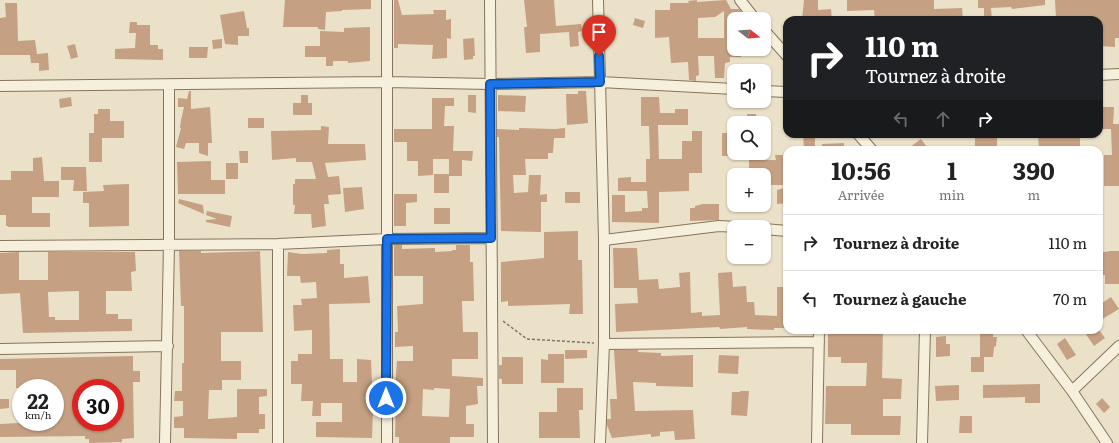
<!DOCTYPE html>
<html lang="fr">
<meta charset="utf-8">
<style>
body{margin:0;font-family:Literata,serif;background:#f6f6f6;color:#222;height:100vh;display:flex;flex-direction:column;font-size:15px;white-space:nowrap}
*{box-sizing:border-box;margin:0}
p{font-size:13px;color:#767676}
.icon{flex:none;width:22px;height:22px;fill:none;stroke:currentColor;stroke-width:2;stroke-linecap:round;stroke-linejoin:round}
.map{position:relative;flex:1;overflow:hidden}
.panel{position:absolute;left:783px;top:146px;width:320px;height:188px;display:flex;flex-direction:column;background:#fff;border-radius:12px;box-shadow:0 1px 3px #0004}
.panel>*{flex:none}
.hud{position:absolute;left:783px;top:16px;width:320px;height:122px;border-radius:12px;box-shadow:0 1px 3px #0004;background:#202124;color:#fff;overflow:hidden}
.needle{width:26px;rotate:107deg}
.controls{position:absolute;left:727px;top:12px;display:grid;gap:8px}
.controls a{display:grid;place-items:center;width:44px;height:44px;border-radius:8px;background:#fff;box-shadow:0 1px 3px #0004;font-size:20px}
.speed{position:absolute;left:12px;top:379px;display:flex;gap:8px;font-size:20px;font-weight:700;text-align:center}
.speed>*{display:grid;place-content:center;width:52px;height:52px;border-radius:50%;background:#fff;box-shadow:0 1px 3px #0004;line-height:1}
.speed small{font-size:10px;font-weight:400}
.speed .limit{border:6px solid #d22;background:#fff;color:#111}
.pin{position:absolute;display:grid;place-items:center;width:34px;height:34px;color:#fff;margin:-41px -17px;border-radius:50% 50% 50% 0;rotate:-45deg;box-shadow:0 0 4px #0007}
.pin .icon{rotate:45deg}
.me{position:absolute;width:44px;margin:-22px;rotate:0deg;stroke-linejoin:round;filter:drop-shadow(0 0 3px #0008)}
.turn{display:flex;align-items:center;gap:14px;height:84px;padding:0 16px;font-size:18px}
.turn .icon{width:52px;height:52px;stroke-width:2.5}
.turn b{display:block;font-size:28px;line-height:34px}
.lanes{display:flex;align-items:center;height:38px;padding:0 16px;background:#0003;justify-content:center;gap:20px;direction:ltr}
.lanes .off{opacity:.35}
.eta{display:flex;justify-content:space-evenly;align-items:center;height:68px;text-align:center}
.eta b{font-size:24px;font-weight:700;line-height:28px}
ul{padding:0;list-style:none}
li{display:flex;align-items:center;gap:12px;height:56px;padding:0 16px;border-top:1px solid #e0e0e0}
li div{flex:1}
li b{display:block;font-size:15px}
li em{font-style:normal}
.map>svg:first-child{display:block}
.building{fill:#c5a082;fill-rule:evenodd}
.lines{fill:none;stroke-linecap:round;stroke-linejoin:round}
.minor-casing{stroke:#85745f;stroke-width:12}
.path{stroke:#85745f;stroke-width:1.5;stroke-dasharray:3 2;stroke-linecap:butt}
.minor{stroke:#f6efdb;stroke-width:10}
.route-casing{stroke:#114b97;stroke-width:10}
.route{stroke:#1a73e8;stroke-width:7}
</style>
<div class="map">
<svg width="1119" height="443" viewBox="0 0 1119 443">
<rect width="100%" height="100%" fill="#ebe1c9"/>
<path class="building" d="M285 0H371V9L342 10V11L326 12 325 30 318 29V27H283Z
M394 0H398L402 15 434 14 433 10H446V20L451 19V39L447 38V58L432 59 433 45 398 44V48H394Z
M524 0H554L556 26 581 24 582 31 578 32 579 46 570 47 569 32 540 34V52L526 53 524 27H527Z
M697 0V2L726 0 731 9H739L741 11V17L734 18V49H741V57H730V62L725 63 724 78H715L714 56H698L699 75 696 76V81L689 80 688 62 671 63 669 37 655 38V10H670V3H689L688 1ZM724 11V38H698V18L715 17Z
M804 0H818V10L831 9 832 20H802Z
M847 0H934V9L962 8 963 20H875L874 10 847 11Z
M978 0H1045V5L1012 9 1011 7 991 8 992 20H984V8H978Z
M1055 0H1119V38H1115V47L1099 46V20H1056Z
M5 3H17L18 41 35 40 37 54 48 53 49 70 39 71V63H31L30 55H0V18L6 17Z
M244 11 247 28H249V36H238V45L225 44 220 15Z
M635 18 645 21 643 28 633 25Z
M130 22H137V25H150V45H158V49H163V60L115 59V49L135 48 136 33H129Z
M370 27V61L348 63V61H333V66H326V57H305V46H320V31L344 32V28Z
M474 38 475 56H473V59L464 60 463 39Z
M222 39V48L213 49 212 40Z
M75 44 78 57 71 59 67 46Z
M189 47H208L207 58H189Z
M189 91H191V109L210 107 212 143H208V156L199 153V143H186L184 149 176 147 181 128H180L181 120 184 107H178V98L187 99Z
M578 91H586L588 123 567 125 566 94H578Z
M301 95H308V103H312V115H293V103H301Z
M468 95H476V113L468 112Z
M498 95 526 96 525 112 498 111Z
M71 97 72 106 60 108 59 99Z
M641 97H659L660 113H675V109H688V125H658L659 159H682V141H692V131H702V173H689V191L659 192V223L612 222V195H625V212L642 211V208H648L647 191H618V178L631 177V182H646V159H650L649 126H641Z
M432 98H454V106H445L444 126H454L453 151H473L472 161 462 160V176H449V159H433V175L418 176V161H407V142H394V129H432Z
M1099 107H1114L1113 124H1119V186H1104V155H1112L1111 129H1099Z
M98 109H110V121H124V138H102V162H89V133H94V114H98Z
M747 114H756V123H747Z
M248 118H264V128H248Z
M321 126 329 127 328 144H365L366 160 325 163 328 177 339 176 341 194 328 195 329 204H324L326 226 312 228 311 214H294L295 205H293V184H295V179H316L312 162H296V158L272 160 271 131 321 130Z
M519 128 555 129 565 128V138H554L553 153H548V159H525L526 175H513L514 193 528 192 529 175H541L540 195 547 194V202H541V232L501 231 499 137H497V129L519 130Z
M722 133H734V156H722Z
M803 134H815V150H804Z
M1038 134H1080V150H1039Z
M997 136V150H975V137Z
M921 139 929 150H906Z
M844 143V150H822V144Z
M239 151H248V163H240Z
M775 155H787V185H764V175H749V160H776Z
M42 157 44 181H59V197H32V213H50V227H8V226H6V215H0V180H11V171H33V158Z
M211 161V180H225V194H178L177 162Z
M226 163H238V179H226Z
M61 167H86L87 191H73L74 180H61Z
M434 174H449V193H434Z
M129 184V226L89 227V203H83V192L104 191 103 185Z
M362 187 364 209 345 212 343 188Z
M787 187V203L777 204V190Z
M565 192H580V203H565Z
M394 194H417V202L406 203V226H394Z
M179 199 203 205 204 214 178 203Z
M703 204H719V220L690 221V208H695V206Z
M434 208H450V224H434Z
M207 211 232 216 230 227 206 222V220L217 219 206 215Z
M578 231V260H582L583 314H569L570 304 508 306V301L501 302V262L544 258V232Z
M394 245H402V249L435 248V252L452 251V250H456V245H470V262H473L474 301H462L463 332H478V359H452V376L483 378V386H477L478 404 466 406V424H474V437H450V443H399V437H395L396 401H394V389H395L397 361H413V346L395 347V332H398L397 306 423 304V276H394ZM434 388 450 389 449 417 422 416 423 389 434 390Z
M613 248H637L639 280 658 279 659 289 680 287 679 273 690 272 691 313 702 312V316L720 315 718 273 732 272 733 287 746 286 747 302H754L755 315 777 316V287H786L787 328H774V330L747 329V327L720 329 719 327 616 332 615 304 638 303 637 288H614Z
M340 249V264H344V278L368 276 370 303 329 304 330 359H343V382H357V359L371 360 373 409 372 438 316 437V422H342V403H321V416H312L313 401H301L302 384H291V361H298V354H312V330L294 331 293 305H302L301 299 317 298 316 282 301 283 300 276H287L288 252 302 254 327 253V250Z
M179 251H201V253L260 251 263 332H221V361H241V380H222V390H209L208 419 237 417V389H267V396L259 397V414H265V429H259V433H237V439L184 438V428H174V417L183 416V401H174L175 391H182V363H184V306H181Z
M1110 251H1119V284H1105V275H1100V270H1099V253Z
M19 252V280H48V252H135L136 271 131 272 132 291H106V314H118V319H132V331L23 333 20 293 0 294V253ZM79 291V320H55V317H49L48 292Z
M1111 297 1119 309 1099 321V305Z
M828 330H883L882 378 902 379 901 399H883V416H901L900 435H851V424H825L826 386H866L867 363H841V357H828Z
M1083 330H1099L1105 338 1094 346Z
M980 332H993V337H997L996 346 994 347 993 357H984V372H971V357H982H980Z
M946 336V344H950V356L936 357V337Z
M1065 338 1076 355 1067 360 1057 344Z
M565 350H587V358L565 359Z
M614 350H638V352L661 353V356L693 355V387L656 386V383L633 382 635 411 693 410 695 439 675 440 674 431 660 432V436L651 437V434L612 438 607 425V419H611L610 399H617Z
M548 354H564V383H541V359L548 360Z
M719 355 739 356 738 374 718 373Z
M133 356V371H140V382H133L134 438 122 439V442L89 443V439H85V436L0 437V424L37 422V426H55V388H16V370H0V359ZM81 388H115V422L86 424V422H81Z
M502 357H523V384H502V379H499V365H502Z
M1040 384V403H1025V397L983 398V385Z
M959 385V400L936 401 935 386Z
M557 388H583V410H579L580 438H539V412H557Z
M740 391H749L747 416 731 415 732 392H740Z
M1102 398 1110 407 1104 413 1096 404Z
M0 399H9V408L0 409Z
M960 416H972V433H959Z"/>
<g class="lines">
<g class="minor-casing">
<path id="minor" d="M490 0 493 443
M598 0 604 240V344L600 443
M740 0 755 19
M764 30 787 56
M1099 75 1119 74
M0 86 386 82 490 84 600 82 734 89
M764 91 787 92
M858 134 872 150
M764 229 787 231
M604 240 719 226 738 227
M0 246 278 244 387 239 491 238
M1026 330 1072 391 1107 443
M604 344 819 342
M0 349 168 346
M1072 391 1119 346
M165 443 169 245V85
M278 443V244
M387 443V0
M817 443 819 330
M922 443 925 330"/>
</g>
<path class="path" d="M503 321 527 339 594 343"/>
<use href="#minor" class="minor"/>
</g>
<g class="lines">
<g class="route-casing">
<path id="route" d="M386 398 387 239 491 238 490 84 600 82 599 56"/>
</g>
<use href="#route" class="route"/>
</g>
</svg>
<div class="controls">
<a><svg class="needle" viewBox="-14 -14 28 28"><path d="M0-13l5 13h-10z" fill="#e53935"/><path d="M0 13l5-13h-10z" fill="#767676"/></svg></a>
<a><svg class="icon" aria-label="sound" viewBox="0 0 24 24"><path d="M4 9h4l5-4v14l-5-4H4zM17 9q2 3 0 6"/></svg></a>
<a><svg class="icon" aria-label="search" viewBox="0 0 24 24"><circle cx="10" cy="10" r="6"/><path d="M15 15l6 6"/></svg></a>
<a>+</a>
<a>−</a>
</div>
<div class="speed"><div>22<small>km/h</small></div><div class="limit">30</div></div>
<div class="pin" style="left:599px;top:56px;background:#d93025"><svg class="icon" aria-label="arrive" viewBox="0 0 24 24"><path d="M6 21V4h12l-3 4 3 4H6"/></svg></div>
<svg class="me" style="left:386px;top:398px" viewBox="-20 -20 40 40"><circle r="17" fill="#1a73e8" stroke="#fff" stroke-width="3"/><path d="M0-11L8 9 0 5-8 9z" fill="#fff"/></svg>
<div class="hud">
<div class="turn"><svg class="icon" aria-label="right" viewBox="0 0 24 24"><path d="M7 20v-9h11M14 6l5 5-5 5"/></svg><div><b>110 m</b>Tournez à droite</div></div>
<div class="lanes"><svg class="icon off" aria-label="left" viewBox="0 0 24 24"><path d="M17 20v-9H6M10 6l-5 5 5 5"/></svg><svg class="icon off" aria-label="ahead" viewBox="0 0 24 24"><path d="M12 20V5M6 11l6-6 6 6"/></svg><svg class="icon" aria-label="right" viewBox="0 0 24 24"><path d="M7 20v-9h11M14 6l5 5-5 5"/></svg></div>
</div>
<section class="panel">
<div class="eta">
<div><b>10:56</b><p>Arrivée</p></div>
<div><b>1</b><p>min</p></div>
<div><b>390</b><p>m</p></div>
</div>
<ul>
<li><svg class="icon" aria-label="right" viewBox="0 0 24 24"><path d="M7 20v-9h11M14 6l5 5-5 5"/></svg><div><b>Tournez à droite</b></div><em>110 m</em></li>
<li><svg class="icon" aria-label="left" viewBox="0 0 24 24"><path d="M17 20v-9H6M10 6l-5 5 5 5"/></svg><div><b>Tournez à gauche</b></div><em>70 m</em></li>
</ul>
</section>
</div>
